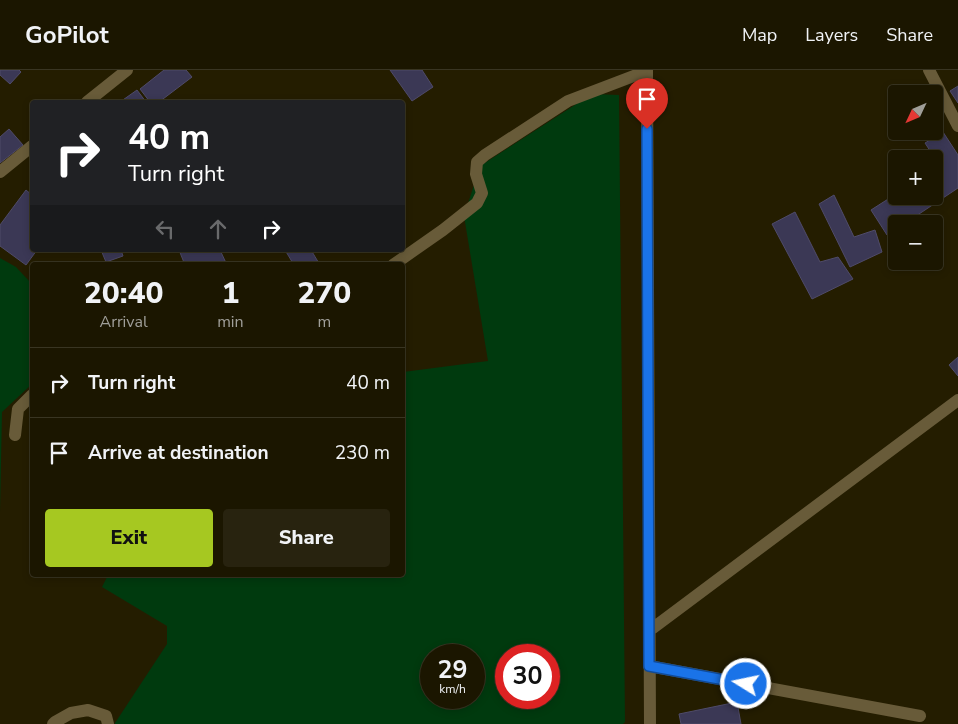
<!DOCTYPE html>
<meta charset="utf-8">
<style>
body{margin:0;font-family:"Nunito Sans",sans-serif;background:#28230f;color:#f1f3f6;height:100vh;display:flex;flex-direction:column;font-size:19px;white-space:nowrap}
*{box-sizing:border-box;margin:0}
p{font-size:16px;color:#a09f99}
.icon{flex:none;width:28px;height:28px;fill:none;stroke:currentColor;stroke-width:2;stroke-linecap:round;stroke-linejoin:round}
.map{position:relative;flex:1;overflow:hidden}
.sheet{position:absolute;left:30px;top:192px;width:375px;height:315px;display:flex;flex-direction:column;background:#1b1600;border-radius:5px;box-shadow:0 2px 8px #0003,0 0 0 1px #393522}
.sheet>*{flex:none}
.hud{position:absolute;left:30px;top:30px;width:375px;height:152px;border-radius:5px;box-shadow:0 2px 8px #0003,0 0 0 1px #393522;background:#202124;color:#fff;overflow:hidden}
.needle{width:32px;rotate:226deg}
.controls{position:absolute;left:888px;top:15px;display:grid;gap:10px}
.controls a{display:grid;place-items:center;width:55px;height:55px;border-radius:5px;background:#1b1600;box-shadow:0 2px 8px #0003,0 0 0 1px #393522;font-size:25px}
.speed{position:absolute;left:420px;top:574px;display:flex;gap:10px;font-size:25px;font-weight:700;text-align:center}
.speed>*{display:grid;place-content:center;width:65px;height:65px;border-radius:50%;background:#1b1600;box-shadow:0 2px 8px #0003,0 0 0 1px #393522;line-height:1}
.speed small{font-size:12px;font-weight:400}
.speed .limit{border:8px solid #d22;background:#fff;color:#111}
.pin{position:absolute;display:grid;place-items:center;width:42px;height:42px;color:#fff;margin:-51px -21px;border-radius:50% 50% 50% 0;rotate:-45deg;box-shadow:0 0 5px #0007}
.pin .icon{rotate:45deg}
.me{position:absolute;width:55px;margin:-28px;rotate:280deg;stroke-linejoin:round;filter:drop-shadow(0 0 4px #0008)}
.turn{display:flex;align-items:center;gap:18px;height:105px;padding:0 15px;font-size:22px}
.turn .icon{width:65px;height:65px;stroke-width:2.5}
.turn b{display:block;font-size:35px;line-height:42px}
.lanes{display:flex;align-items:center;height:48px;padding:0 15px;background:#0003;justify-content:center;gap:25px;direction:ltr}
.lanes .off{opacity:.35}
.eta{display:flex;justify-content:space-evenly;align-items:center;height:85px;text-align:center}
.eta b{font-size:30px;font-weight:800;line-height:35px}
.button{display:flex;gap:10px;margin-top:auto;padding:10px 15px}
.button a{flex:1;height:58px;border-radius:5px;background:#a6c821;color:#111;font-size:20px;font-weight:800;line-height:58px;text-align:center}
.button a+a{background:#28230f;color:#f1f3f6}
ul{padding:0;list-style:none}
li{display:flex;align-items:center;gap:15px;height:70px;padding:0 15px;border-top:1px solid #393522}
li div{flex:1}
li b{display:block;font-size:19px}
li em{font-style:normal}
header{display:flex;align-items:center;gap:30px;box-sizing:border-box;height:70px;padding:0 25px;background:#1b1600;border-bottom:1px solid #393522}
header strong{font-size:24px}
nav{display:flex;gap:28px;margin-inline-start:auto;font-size:18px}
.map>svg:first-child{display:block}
.green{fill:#003a0e;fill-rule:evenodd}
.building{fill:#3b3855;stroke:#4f4b69}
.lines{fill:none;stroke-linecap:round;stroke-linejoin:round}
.minor{stroke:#685b39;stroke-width:12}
.route-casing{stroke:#114b97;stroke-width:12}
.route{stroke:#1a73e8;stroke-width:9}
</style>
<header>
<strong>GoPilot</strong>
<nav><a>Map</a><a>Layers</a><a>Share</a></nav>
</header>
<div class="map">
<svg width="958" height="654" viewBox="0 0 958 654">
<rect width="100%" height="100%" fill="#241d00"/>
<path class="green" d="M592 24 619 25 625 652 623 654H115V653L167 574V556L102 517 108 505H402L403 302 488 291 464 146 480 96ZM431 585H474V628H431ZM506 585H549V628H506Z
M0 188 16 197 32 214V314L2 342 0 443Z"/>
<path class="building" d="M0 0H19L21 2 10 14 0 5Z
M164 0H186L192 7 159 32H150L140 19Z
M390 0H422L433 17 412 31Z
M958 16V33L950 21Z
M137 20 146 32H120Z
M9 59 23 75 0 93V67Z
M943 62 958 85V118L904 154H896V159L887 165 871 140 896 124V126H934V100L940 96 925 73Z
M26 120 32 125V180H37L26 195 0 176V155Z
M834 125 854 167 875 160 882 182 850 197 819 134Z
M795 142 820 192 838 187 853 209 812 229 772 154Z
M101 180H121L123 186 106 192Z
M179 180H220L227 195H185Z
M285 180H311L320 195H294Z
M958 287V306L949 295Z
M737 632 741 654H681L679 644Z"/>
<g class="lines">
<path class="minor" d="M647 0 650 654
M929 0 958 56
M87 32 127 0
M0 102 32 76
M393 195 443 160 477 133 482 123 476 104 477 92 485 85 568 31 647 1
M15 365 18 339 32 325
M649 561 958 330
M649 596 920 646
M53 654 55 652 71 643 88 640 106 646 108 654"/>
</g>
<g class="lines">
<g class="route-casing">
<path id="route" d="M647 59 649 596 746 614"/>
</g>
<use href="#route" class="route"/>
</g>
</svg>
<div class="controls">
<a><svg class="needle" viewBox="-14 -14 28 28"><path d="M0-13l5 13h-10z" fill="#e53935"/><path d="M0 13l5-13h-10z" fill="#a09f99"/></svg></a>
<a>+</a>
<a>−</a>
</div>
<div class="speed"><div>29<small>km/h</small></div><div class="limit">30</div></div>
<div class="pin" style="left:647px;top:59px;background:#d93025"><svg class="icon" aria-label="arrive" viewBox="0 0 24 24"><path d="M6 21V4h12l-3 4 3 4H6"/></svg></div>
<svg class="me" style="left:746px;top:614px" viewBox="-20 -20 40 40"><circle r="17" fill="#1a73e8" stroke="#fff" stroke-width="3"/><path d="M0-11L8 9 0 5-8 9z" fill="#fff"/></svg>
<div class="hud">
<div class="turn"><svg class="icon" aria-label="right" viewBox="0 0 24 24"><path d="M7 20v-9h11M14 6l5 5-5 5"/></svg><div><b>40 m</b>Turn right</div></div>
<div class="lanes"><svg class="icon off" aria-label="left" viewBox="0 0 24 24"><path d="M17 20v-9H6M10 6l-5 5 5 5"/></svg><svg class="icon off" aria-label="ahead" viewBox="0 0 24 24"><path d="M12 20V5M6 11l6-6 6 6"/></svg><svg class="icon" aria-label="right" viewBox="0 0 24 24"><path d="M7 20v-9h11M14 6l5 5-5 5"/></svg></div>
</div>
<section class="sheet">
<div class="eta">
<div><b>20:40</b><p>Arrival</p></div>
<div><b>1</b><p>min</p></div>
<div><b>270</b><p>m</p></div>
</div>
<ul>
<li><svg class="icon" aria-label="right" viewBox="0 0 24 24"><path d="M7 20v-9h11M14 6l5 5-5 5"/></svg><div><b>Turn right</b></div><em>40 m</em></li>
<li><svg class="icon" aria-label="arrive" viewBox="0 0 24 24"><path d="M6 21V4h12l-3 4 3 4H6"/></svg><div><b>Arrive at destination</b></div><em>230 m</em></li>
</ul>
<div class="button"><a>Exit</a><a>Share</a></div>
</section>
</div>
